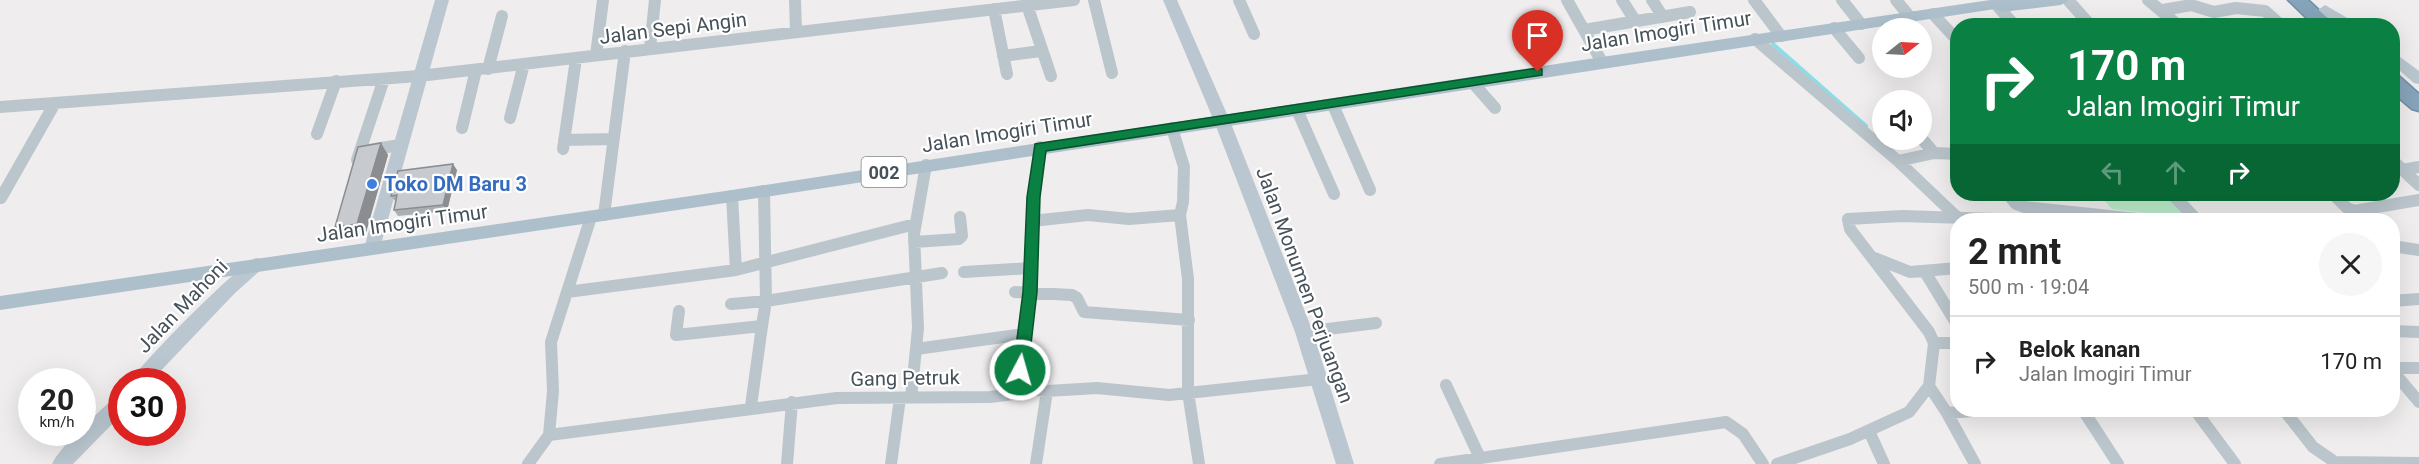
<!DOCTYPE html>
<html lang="id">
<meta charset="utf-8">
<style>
body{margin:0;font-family:Roboto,sans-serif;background:#f6f6f6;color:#222;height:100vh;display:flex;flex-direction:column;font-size:22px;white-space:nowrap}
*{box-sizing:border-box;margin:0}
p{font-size:20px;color:#767676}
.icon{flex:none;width:33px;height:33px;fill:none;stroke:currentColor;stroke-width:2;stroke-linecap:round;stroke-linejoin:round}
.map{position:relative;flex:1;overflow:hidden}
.drawer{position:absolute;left:1950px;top:213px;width:450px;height:204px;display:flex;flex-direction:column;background:#fff;border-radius:24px;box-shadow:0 6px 24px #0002}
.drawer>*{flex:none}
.hud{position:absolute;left:1950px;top:18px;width:450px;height:183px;border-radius:24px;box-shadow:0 6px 24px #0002;background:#0b8043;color:#fff;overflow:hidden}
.needle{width:39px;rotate:72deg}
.controls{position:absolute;left:1872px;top:18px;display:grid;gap:12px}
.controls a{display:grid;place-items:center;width:60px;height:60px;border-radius:50%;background:#fff;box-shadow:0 6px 24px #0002;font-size:30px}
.speed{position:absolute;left:18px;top:368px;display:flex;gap:12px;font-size:30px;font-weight:700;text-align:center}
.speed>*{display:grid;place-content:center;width:78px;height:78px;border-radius:50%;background:#fff;box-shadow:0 6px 24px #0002;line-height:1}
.speed small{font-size:15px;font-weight:400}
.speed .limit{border:9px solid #d22;background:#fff;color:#111}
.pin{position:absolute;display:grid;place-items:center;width:51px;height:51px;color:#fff;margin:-62px -26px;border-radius:50% 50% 50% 0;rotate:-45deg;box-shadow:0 0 6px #0007}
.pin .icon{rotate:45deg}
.me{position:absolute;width:66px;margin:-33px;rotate:6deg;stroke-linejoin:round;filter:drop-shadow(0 0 4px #0008)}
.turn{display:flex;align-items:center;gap:21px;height:126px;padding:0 18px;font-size:27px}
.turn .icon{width:78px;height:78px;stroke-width:2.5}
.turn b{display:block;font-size:42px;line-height:51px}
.lanes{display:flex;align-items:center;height:57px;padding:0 18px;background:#0003;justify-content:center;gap:30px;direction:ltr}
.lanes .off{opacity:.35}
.round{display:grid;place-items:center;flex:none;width:63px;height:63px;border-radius:32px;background:#f6f6f6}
.headline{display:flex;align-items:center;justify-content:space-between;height:102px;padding:0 18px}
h1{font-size:36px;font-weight:700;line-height:45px}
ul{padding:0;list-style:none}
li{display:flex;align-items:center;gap:18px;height:90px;padding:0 18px;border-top:2px solid #e0e0e0}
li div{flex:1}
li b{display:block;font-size:22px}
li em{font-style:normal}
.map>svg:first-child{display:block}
.green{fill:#bbedca}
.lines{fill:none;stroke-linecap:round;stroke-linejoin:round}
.stream{stroke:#8adee8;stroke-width:4}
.highway-casing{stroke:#718fa6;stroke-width:3}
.street{stroke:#bbc6cc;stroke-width:12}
.secondary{fill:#bbc7d0;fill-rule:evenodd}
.primary{fill:#adbfcb;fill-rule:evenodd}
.highway{fill:#86a4ba;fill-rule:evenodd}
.wall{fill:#abaeb2}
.shaded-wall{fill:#8b8d91}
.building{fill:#c7cacf;stroke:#8b8d91;stroke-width:1.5}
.route{fill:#0b8043;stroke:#07532c;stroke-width:1.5}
.shop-dot{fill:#3f7fe0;stroke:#fff;stroke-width:2}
.labels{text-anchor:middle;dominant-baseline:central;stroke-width:4.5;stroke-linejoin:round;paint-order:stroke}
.shield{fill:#fff;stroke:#7e868b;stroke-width:1.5}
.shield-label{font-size:18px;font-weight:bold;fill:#465259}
.street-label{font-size:20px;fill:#465259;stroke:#fff}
.shop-label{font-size:20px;font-weight:bold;fill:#366cbe;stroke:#fff;text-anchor:start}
</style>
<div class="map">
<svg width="2419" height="464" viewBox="0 0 2419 464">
<rect width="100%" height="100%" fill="#efeded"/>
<path class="green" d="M2099 194H2168L2193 219 2112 209Z"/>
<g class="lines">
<path class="stream" d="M1773 44 1866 126"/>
<g class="highway-casing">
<path id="highway" d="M2288 0H2308L2336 26H2315Z
M2392 75 2399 76 2419 94V111L2412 109 2392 92Z"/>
</g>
<path class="street" d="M795 0 796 31
M1094 0 1112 73
M1239 0 1254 34
M1567 0 1602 62
M1622 0 1636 22
M1652 0 1663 17
M1754 0 1781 36
M1842 0 1861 24
M1896 0 1910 17
M2068 0 2091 26
M2148 0 2179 26
M1995 3 2015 26
M1027 5 1051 76
M994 9 1007 74
M2163 10 2191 5 2214 12 2236 8 2265 11 2282 26
M1933 14 1958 41
M1834 28 1859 58
M1584 30 1690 12
M1755 39 1898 161 1960 220
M650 48 655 0
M596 55 603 0
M1003 56 1041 51
M488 69 502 16
M1473 83 1495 108
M1333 105 1370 190
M0 107 419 76 1074 0
M1297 110 1334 194
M510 118 524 64
M462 128 476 70
M1172 128 1184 167 1183 202 1180 215 1188 279V392L1199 464
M317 134 336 81
M1922 139 1934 153
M564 140 614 139
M563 149 576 59
M369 150 400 145
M357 160 384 79
M2392 160 2419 185
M1898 161 1934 153 1958 154
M926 165 914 234 918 328 916 349 1024 334
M2403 170 2419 167
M764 191 766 301 942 273
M2008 194 2016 204 2024 207 2147 220
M2172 194 2197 220
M2333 194 2347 208 2354 211 2419 200
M732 196 736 270
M1 198 55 103
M604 215 625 51
M1032 221 1088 215 1129 219 1180 215
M914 242 959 239 962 236 960 217
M2392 246 2419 250
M1872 257 1910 272 1958 268
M964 272 1031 268
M1925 272 1958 326
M567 292 736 270 915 224
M1015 292 1072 295 1077 298 1084 312 1189 320
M2392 301 2419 299
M679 311 676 335 762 326 766 301 731 304
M2392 331 2419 332
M1304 332 1376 323
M1934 343H1958
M2392 368H2419
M2392 370 2419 402
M1446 385 1480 458
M1929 386 1947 413
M1019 388 1047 391 1097 388 1169 395 1319 379
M911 397 916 349
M751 406 762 326
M2083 410 2118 464
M2195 410 2235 464
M2284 410 2313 447 2335 462 2419 463
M2084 411 2104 410
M1869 431 1884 464
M549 435 837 398 990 397 1013 394 1019 388 1030 293 1034 197 1040 147
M528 464 549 435 553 391 551 342 591 217
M787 464 792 402
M891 464 900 398
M1036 464 1047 391
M1440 464 1726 422 1743 434 1763 464
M1777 464 1850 439 1909 412 1929 386 1934 343 1929 332 1850 229 1848 219 1902 216 2027 220
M1975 464 1947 413 1988 410"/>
<path class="secondary" d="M435 0H449L380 248 378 252 372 254 366 252 364 248Z
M1163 0H1177L1230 121 1313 332 1354 464H1336L1295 332 1214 121Z
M2325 5 2356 23 2358 26H2340L2320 13 2318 10Z
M2392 51 2419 71V84L2414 83 2392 64Z
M256 258 262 259 264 264 262 269 235 293 151 381H131C139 365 241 262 256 258Z
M122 394V414L73 464H52C60 446 99 412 116 396Z"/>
<path class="primary" d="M1990 0H2069L2061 5 2002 12 1995 9 732 202 0 310V296L732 190 1602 57Z"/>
<use href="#highway" class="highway"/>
</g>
<path class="wall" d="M381 143 388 155 365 236 344 238 335 227Z
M457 170 447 211 398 216 394 210 396 202 391 196Z"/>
<path class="shaded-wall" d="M381 143 388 155 365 236 357 224Z
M453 164 457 170 447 211 443 205Z"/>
<path class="building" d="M381 143 357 224 335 227 358 147Z
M453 164 443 205 394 210 397 195 391 196 398 171Z"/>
<path class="route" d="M1538 68 1542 69V75L1046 151 1040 197 1037 292 1028 370 1026 375H1015L1013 370 1023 292 1027 197 1035 144Z"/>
<circle class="shop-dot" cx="372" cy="184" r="6"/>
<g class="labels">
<rect class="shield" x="861.5" y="157" width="45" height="30" rx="4.5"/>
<g class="shield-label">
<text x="884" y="172">002</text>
</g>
<g class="street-label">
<text transform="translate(673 28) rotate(-7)">Jalan Sepi Angin</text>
<text transform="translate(1666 31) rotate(-9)">Jalan Imogiri Timur</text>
<text transform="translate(1007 132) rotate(-9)">Jalan Imogiri Timur</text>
<text transform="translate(402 223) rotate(-8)">Jalan Imogiri Timur</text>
<text transform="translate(1305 285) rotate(70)">Jalan Monumen Perjuangan</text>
<text transform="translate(182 306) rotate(-46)">Jalan Mahoni</text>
<text transform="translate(905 378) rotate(-1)">Gang Petruk</text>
</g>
<g class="shop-label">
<text x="384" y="184">Toko DM Baru 3</text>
</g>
</g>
</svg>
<div class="controls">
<a><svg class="needle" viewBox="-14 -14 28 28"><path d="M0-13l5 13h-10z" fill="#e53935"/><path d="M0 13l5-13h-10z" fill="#767676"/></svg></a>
<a><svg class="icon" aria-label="sound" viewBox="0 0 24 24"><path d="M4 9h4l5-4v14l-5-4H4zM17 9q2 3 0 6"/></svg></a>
</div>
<div class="speed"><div>20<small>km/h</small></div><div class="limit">30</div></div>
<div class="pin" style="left:1538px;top:72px;background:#d93025"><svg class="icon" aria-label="arrive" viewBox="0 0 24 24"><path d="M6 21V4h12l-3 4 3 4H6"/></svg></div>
<svg class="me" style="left:1020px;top:370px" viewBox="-20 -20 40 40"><circle r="17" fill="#0b8043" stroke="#fff" stroke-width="3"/><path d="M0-11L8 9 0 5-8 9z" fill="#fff"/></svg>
<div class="hud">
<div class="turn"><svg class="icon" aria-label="right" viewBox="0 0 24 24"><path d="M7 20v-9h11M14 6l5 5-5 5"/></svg><div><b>170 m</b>Jalan Imogiri Timur</div></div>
<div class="lanes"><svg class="icon off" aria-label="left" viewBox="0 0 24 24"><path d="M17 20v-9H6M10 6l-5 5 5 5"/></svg><svg class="icon off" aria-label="ahead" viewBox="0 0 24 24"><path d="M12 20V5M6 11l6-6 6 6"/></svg><svg class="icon" aria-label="right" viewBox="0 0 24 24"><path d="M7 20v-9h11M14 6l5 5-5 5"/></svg></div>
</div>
<section class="drawer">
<div class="headline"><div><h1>2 mnt</h1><p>500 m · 19:04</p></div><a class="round"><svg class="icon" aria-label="close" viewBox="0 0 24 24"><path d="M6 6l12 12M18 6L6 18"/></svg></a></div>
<ul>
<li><svg class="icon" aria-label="right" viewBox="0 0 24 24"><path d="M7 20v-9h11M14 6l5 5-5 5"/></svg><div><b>Belok kanan</b><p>Jalan Imogiri Timur</p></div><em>170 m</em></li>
</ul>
</section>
</div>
